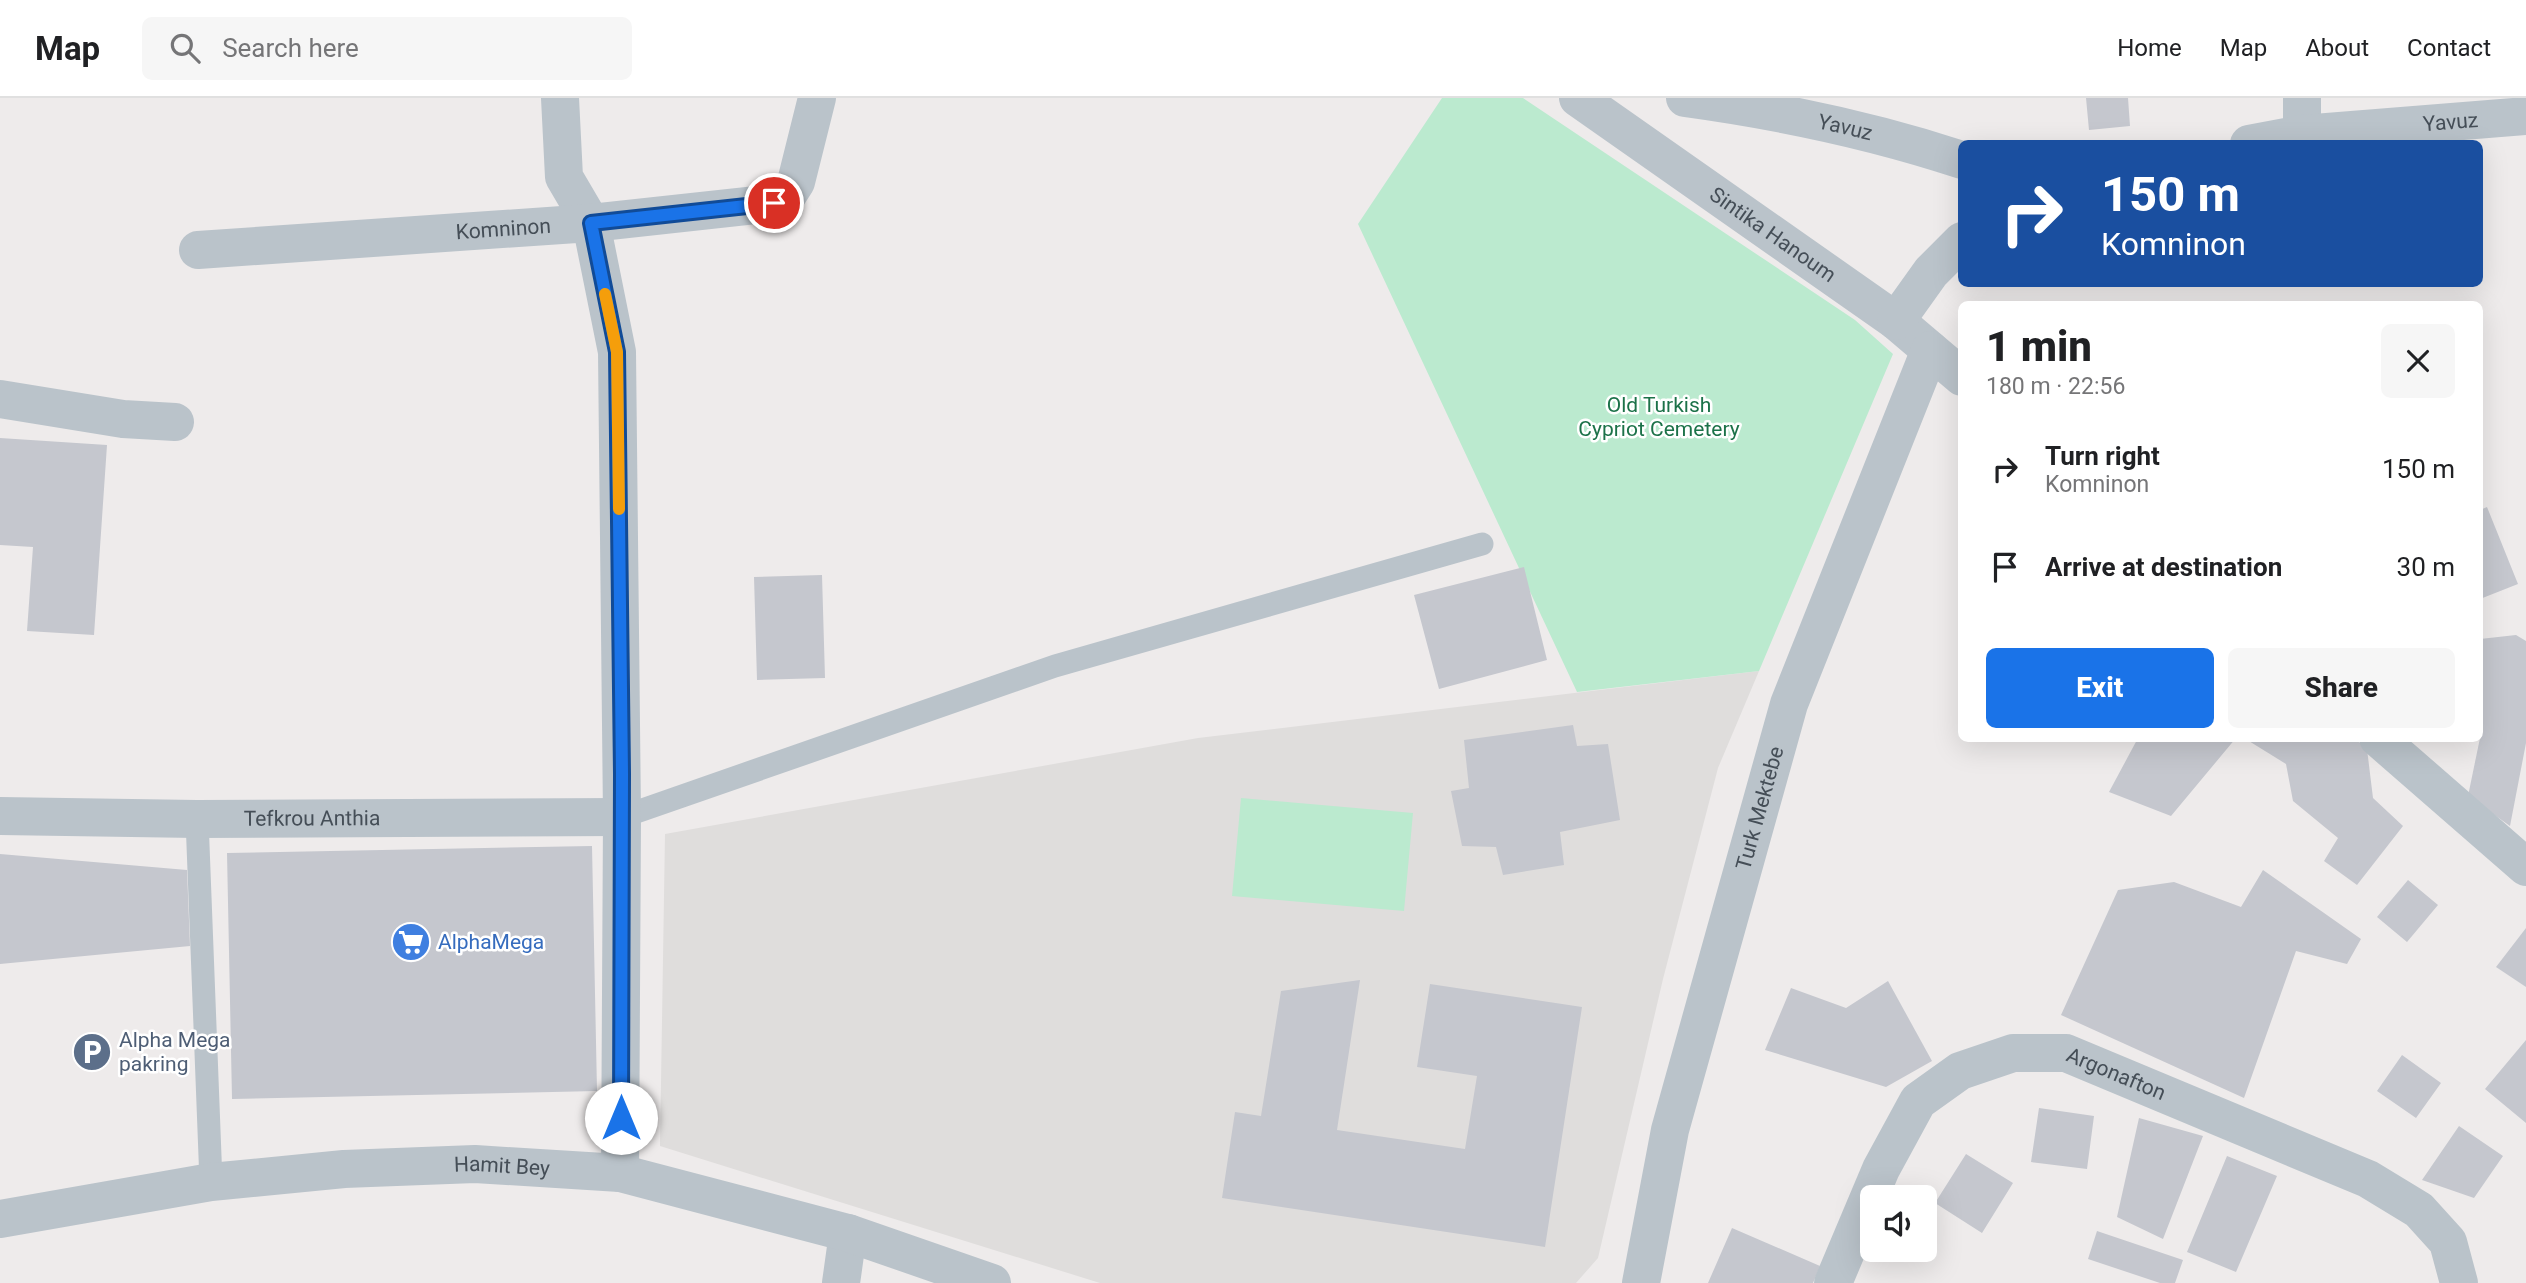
<!DOCTYPE html>
<meta charset="utf-8">
<style>
body{margin:0;font-family:Roboto,sans-serif;background:#f6f6f6;color:#202124;height:100vh;display:flex;flex-direction:column;font-size:26px;white-space:nowrap}
*{box-sizing:border-box;margin:0}
p{font-size:23px;color:#757577}
.icon{flex:none;width:38px;height:38px;fill:none;stroke:currentColor;stroke-width:2;stroke-linecap:round;stroke-linejoin:round}
.map{position:relative;flex:1;overflow:hidden}
.sheet{position:absolute;left:1958px;top:203px;width:525px;height:441px;display:flex;flex-direction:column;background:#fff;border-radius:10px;box-shadow:0 7px 28px #0002}
.sheet>*{flex:none}
.hud{position:absolute;left:1958px;top:42px;width:525px;height:147px;border-radius:10px;box-shadow:0 7px 28px #0002;background:#1a4fa0;color:#fff;overflow:hidden}
.fabs{position:absolute;left:1860px;top:1087px;display:grid;gap:14px}
.fabs a{display:grid;place-items:center;width:77px;height:77px;border-radius:10px;background:#fff;box-shadow:0 7px 28px #0002;font-size:35px}
.pin{position:absolute;display:grid;place-items:center;width:60px;height:60px;color:#fff;margin:-30px;border:4px solid #fff;border-radius:50%;box-shadow:0 2px 7px #0007}
.me{position:absolute;width:77px;margin:-38px;rotate:0deg;stroke-linejoin:round;filter:drop-shadow(0 0 5px #0008)}
.turn{display:flex;align-items:center;gap:24px;height:147px;padding:0 28px;font-size:32px}
.turn .icon{width:91px;height:91px;stroke-width:2.5}
.turn b{display:block;font-size:49px;line-height:60px}
.round{display:grid;place-items:center;flex:none;width:74px;height:74px;border-radius:10px;background:#f6f6f6}
.overview{display:flex;align-items:center;justify-content:space-between;height:119px;padding:0 28px}
h1{font-size:42px;font-weight:800;line-height:52px}
.cta{display:flex;gap:14px;margin-top:auto;padding:14px 28px}
.cta a{flex:1;height:80px;border-radius:10px;background:#1a73e8;color:#fff;font-size:28px;font-weight:800;line-height:80px;text-align:center}
.cta a+a{background:#f6f6f6;color:#202124}
ul{padding:0;list-style:none}
li{display:flex;align-items:center;gap:21px;height:98px;padding:0 28px}
li div{flex:1}
li b{display:block;font-size:26px}
li em{font-style:normal}
header{display:flex;align-items:center;gap:42px;box-sizing:border-box;height:98px;padding:0 35px;background:#fff;border-bottom:2px solid #e0e0e0}
header strong{font-size:33px}
nav{display:flex;gap:38px;margin-inline-start:auto;font-size:24px}
.search{width:490px;height:63px;background:#f6f6f6;display:flex;align-items:center;gap:18px;box-sizing:border-box;padding:0 24px;border-radius:10px;color:#757577;font-size:26px}
.map>svg:first-child{display:block}
.education{fill:#dfdddc}
.green{fill:#bbeacf}
.building{fill:#c5c7ce}
.lines{fill:none;stroke-linecap:round;stroke-linejoin:round}
.service{stroke:#bac3ca;stroke-width:23}
.minor{stroke:#bac3ca;stroke-width:38}
.tertiary{stroke:#bac3ca;stroke-width:38}
.route-casing{stroke:#114b97;stroke-width:18}
.route{stroke:#1a73e8;stroke-width:12}
.slow{stroke:#f59e0b;stroke-width:12}
.labels{text-anchor:middle;dominant-baseline:central;stroke-width:5;stroke-linejoin:round;paint-order:stroke}
.street-label{font-size:21px;fill:#454e57;stroke:#fff}
.park-label{font-size:21px;fill:#1c7249;stroke:#fff}
.shop-label{font-size:21px;fill:#366cbe;stroke:#fff;text-anchor:start}
.service-label{font-size:21px;fill:#4e5e75;stroke:#fff;text-anchor:start}
</style>
<header>
<strong>Map</strong>
<div class="search"><svg class="icon" aria-label="search" viewBox="0 0 24 24"><circle cx="10" cy="10" r="6"/><path d="M15 15l6 6"/></svg>Search here</div>
<nav><a>Home</a><a>Map</a><a>About</a><a>Contact</a></nav>
</header>
<div class="map">
<svg width="2526" height="1185" viewBox="0 0 2526 1185">
<rect width="100%" height="100%" fill="#eeebeb"/>
<path class="education" d="M1759 573 1718 670 1663 881 1598 1160 1576 1185H1100L660 1048 665 736 1198 640Z"/>
<path class="green" d="M1442 0H1523L1855 222 1893 256 1759 573 1577 594 1358 126Z
M1241 700 1413 715 1404 813 1232 798Z"/>
<path class="building" d="M2086 0H2128L2130 28 2089 32Z
M0 340 107 347 94 537 27 533 33 449 0 447Z
M2487 409 2518 486 2480 501V412Z
M1524 469 1547 562 1439 591 1414 497Z
M822 477 825 580 757 582 754 479Z
M2516 537 2526 543V645L2510 728 2468 698 2480 640V541Z
M1573 627 1577 648 1608 646 1620 722 1560 734 1564 767 1503 777 1496 749 1462 748 1451 693 1469 690 1464 642Z
M2138 640H2236L2171 718 2109 694Z
M2244 640H2354L2367 651 2373 700 2403 728 2357 787 2324 763 2338 740 2293 703 2286 666Z
M592 748 597 993 232 1001 227 755Z
M0 756 187 772 190 848 0 866Z
M2263 772 2361 841 2347 866 2296 853 2244 1000 2061 917 2118 792 2174 784 2241 809Z
M2408 782 2438 807 2407 844 2377 819Z
M2526 830V889L2496 869Z
M1360 882 1337 1032 1465 1051 1477 978 1417 969 1430 886 1582 909 1545 1149 1222 1100 1235 1014 1261 1018 1281 893Z
M1888 883 1932 963 1886 989 1765 952 1791 890 1846 910Z
M2526 942V1025L2485 991Z
M2402 957 2441 985 2416 1020 2377 993Z
M2039 1010 2094 1018 2087 1071 2031 1064Z
M2139 1020 2203 1038 2163 1141 2117 1119Z
M2459 1028 2503 1058 2474 1100 2422 1082Z
M1966 1056 2013 1085 1982 1135 1935 1105Z
M2227 1058 2277 1078 2236 1174 2187 1154Z
M1732 1130 1820 1168 1813 1185H1708Z
M2097 1133 2183 1162 2175 1185H2160L2088 1161Z"/>
<g class="lines">
<path class="service" d="M622 719 1055 568 1482 446
M197 721 211 1084"/>
<g class="minor">
<path d="M560 0 564 79 591 125 617 254 622 719 620 1075"/>
<path id="s1" d="M1578 0 1896 223 1962 279"/>
<path id="s2" d="M1685 0C1780 13 1871 32 1962 62"/>
<path d="M2302 36V0"/>
<path id="s3" d="M2249 46 2302 36 2526 18"/>
<path id="s4" d="M198 152 591 125 774 105 787 98 796 84 817 0"/>
<path d="M1896 223 1931 174 1962 143"/>
<path d="M0 301 123 321 175 324"/>
<path d="M2378 640 2526 769"/>
<path id="s5" d="M0 718 197 721 622 719"/>
<path d="M841 1185 848 1135"/>
<path id="s6" d="M1641 1185 1670 1032 1789 606 1930 252"/>
<path id="s7" d="M1833 1185 1881 1071 1918 1003 1960 973 2013 955H2066L2368 1081 2419 1112 2448 1144 2459 1185"/>
</g>
<path class="tertiary" id="s8" d="M0 1121 211 1084 344 1071 475 1066 620 1075 848 1135 992 1185"/>
</g>
<g class="lines">
<g class="route-casing">
<path id="route" d="M621 1020 622 676 617 254 591 125 774 105"/>
</g>
<use href="#route" class="route"/>
<path class="slow" d="M605 196 617 254 619 411"/>
</g>
<defs>
<g id="supermarket-disc" transform="scale(2.0125)"><circle r="9.5" fill="#3f7fe0" stroke="#fff"/><path d="M-6-5.5h2.5l.6 2H6L4.5 2H-2.5L-4.4-4H-6ZM-1.5 3.2a1.3 1.3 0 1 0 .1 0ZM3 3.2a1.3 1.3 0 1 0 .1 0Z" fill="#fff"/></g>
<g id="parking-disc" transform="scale(2.0125)"><circle r="9.5" fill="#5c6f8a" stroke="#fff"/><path d="M-3.5-5.5H1a3.5 3.5 0 0 1 0 7H-1V5.5H-3.5ZM-1-3.4V-.6H.8a1.4 1.4 0 0 0 0-2.8Z" fill="#fff"/></g>
</defs>
<g fill-rule="evenodd">
<use href="#supermarket-disc" x="411" y="844"/>
<use href="#parking-disc" x="92" y="954"/>
</g>
<g class="labels">
<g class="street-label">
<text stroke="none"><textPath href="#s3" startOffset="203">Yavuz</textPath></text>
<text stroke="none"><textPath href="#s2" startOffset="163">Yavuz</textPath></text>
<text stroke="none"><textPath href="#s4" startOffset="306">Komninon</textPath></text>
<text stroke="none"><textPath href="#s1" startOffset="238">Sintika Hanoum</textPath></text>
<text stroke="none"><textPath href="#s6" startOffset="490">Turk Mektebe</textPath></text>
<text stroke="none"><textPath href="#s5" startOffset="312">Tefkrou Anthia</textPath></text>
<text stroke="none"><textPath href="#s7" startOffset="416">Argonafton</textPath></text>
<text stroke="none"><textPath href="#s8" startOffset="506">Hamit Bey</textPath></text>
</g>
<g class="park-label">
<text x="1659" y="307">Old Turkish<tspan x="1659" dy="24">Cypriot Cemetery</tspan></text>
</g>
<g class="shop-label">
<text x="438" y="844">AlphaMega</text>
</g>
<g class="service-label">
<text x="119" y="942">Alpha Mega<tspan x="119" dy="24">pakring</tspan></text>
</g>
</g>
</svg>
<div class="fabs">
<a><svg class="icon" aria-label="sound" viewBox="0 0 24 24"><path d="M4 9h4l5-4v14l-5-4H4zM17 9q2 3 0 6"/></svg></a>
</div>
<div class="pin" style="left:774px;top:105px;background:#d93025"><svg class="icon" aria-label="arrive" viewBox="0 0 24 24"><path d="M6 21V4h12l-3 4 3 4H6"/></svg></div>
<svg class="me" style="left:621px;top:1020px" viewBox="-20 -20 40 40"><circle r="19" fill="#fff"/><path d="M0-13L10 11 0 6-10 11z" fill="#1a73e8"/></svg>
<div class="hud">
<div class="turn"><svg class="icon" aria-label="right" viewBox="0 0 24 24"><path d="M7 20v-9h11M14 6l5 5-5 5"/></svg><div><b>150 m</b>Komninon</div></div>
</div>
<section class="sheet">
<div class="overview"><div><h1>1 min</h1><p>180 m · 22:56</p></div><a class="round"><svg class="icon" aria-label="close" viewBox="0 0 24 24"><path d="M6 6l12 12M18 6L6 18"/></svg></a></div>
<ul>
<li><svg class="icon" aria-label="right" viewBox="0 0 24 24"><path d="M7 20v-9h11M14 6l5 5-5 5"/></svg><div><b>Turn right</b><p>Komninon</p></div><em>150 m</em></li>
<li><svg class="icon" aria-label="arrive" viewBox="0 0 24 24"><path d="M6 21V4h12l-3 4 3 4H6"/></svg><div><b>Arrive at destination</b></div><em>30 m</em></li>
</ul>
<div class="cta"><a>Exit</a><a>Share</a></div>
</section>
</div>
